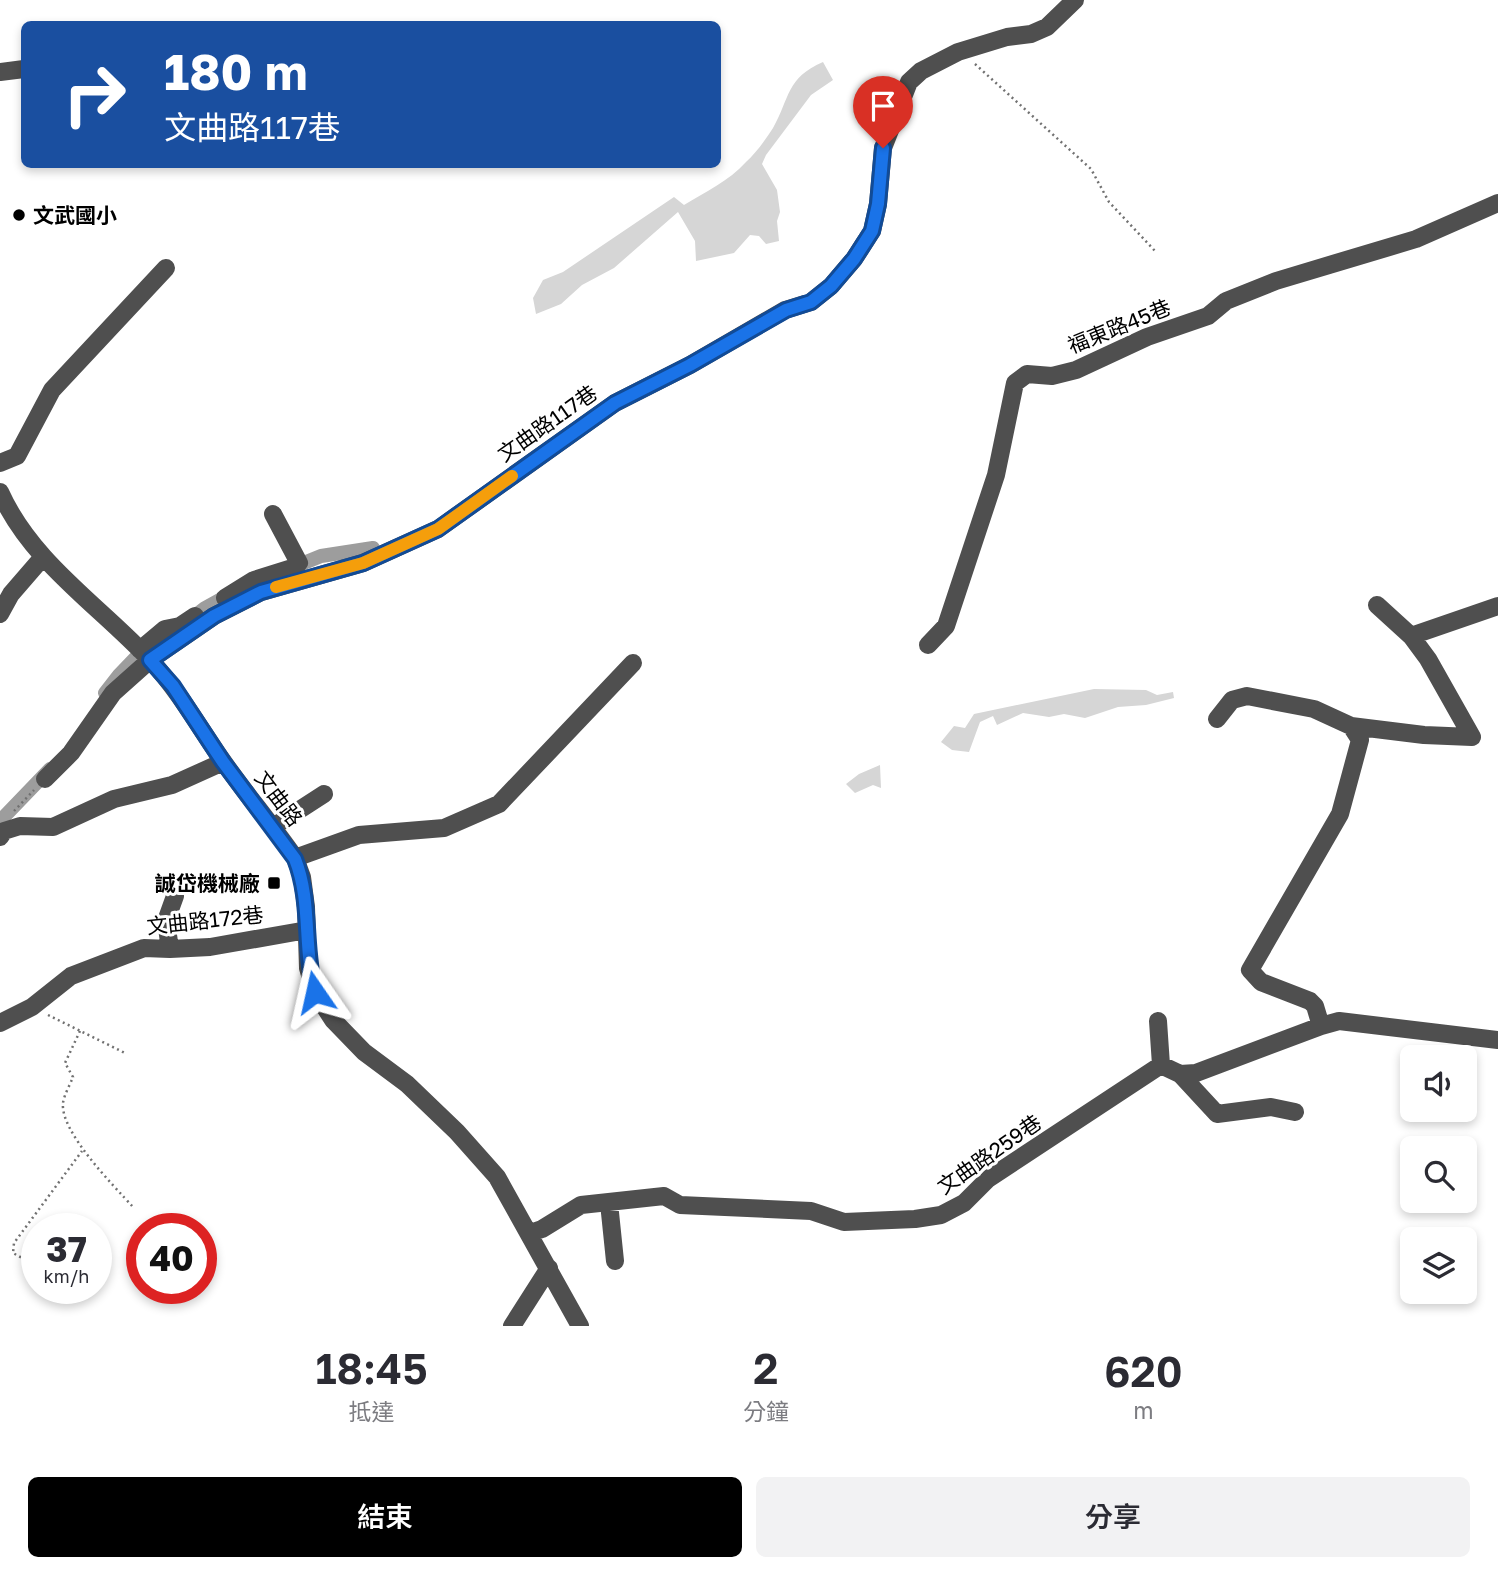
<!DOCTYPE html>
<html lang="zh-TW">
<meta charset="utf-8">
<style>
body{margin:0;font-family:"Golos Text","Noto Sans TC",sans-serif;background:#f2f2f3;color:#2b2b33;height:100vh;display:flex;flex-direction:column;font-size:26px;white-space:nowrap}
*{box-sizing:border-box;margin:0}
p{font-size:23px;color:#7c7c81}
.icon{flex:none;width:38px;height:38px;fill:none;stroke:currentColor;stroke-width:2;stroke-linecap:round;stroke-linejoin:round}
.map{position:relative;height:1326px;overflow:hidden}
.details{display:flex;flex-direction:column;background:#fff;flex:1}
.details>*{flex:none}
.guide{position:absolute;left:21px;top:21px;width:700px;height:147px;border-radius:10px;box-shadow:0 4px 10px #0003;background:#1a4fa0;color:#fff;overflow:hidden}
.fabs{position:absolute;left:1400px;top:1045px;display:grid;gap:14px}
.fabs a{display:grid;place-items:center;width:77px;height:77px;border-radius:10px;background:#fff;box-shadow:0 4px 10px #0003;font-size:35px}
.speed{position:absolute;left:21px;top:1213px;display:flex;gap:14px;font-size:35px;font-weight:700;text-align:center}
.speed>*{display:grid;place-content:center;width:91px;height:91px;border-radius:50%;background:#fff;box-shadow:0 4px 10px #0003;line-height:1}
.speed small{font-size:18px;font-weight:400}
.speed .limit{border:10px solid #d22;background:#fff;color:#111}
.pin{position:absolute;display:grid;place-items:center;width:60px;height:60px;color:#fff;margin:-72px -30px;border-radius:50% 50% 50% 0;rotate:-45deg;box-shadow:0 0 7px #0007}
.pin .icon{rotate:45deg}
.me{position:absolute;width:77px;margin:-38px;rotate:349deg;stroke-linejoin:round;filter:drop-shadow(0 0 5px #0008)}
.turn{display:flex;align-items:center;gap:24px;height:147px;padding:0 28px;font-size:32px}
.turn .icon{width:91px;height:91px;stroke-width:2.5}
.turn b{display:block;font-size:49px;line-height:60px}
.eta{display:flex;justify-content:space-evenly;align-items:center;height:119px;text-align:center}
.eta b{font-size:42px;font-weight:600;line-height:49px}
.primary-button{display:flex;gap:14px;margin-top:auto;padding:14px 28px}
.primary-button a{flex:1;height:80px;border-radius:10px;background:#000;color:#fff;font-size:28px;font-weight:600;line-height:80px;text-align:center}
.primary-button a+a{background:#f2f2f3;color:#2b2b33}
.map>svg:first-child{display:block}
.green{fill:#d6d6d6}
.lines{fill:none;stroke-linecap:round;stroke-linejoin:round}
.canal{stroke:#9d9d9d;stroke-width:14}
.path{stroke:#717171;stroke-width:2.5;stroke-dasharray:2 3.5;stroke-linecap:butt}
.minor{stroke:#4f4f4f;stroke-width:18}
.route-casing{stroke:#114b97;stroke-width:18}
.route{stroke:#1a73e8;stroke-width:12}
.slow{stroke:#f59e0b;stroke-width:12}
.poi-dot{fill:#000;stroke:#fff;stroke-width:2.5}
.labels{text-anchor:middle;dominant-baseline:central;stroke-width:6;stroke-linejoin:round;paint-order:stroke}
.poi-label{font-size:21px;font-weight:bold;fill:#000;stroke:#fff;text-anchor:start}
.street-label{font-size:21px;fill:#000;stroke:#fff}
</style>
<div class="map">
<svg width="1498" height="1326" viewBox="0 0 1498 1326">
<rect width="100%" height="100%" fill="#fff"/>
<path class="green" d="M823 62 833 80 811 95 766 155 762 164 777 190 780 212 777 221 779 241 766 244 759 236 750 235 734 253 696 261 695 241 678 212 614 268 582 285 561 304 536 314 533 298 543 280 563 272 674 197 684 205C705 192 729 181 746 162 756 153 766 139 773 128 790 98 786 78 823 62Z
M1094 689 1146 690 1157 695 1173 692 1174 698 1146 705 1118 707 1085 718 1064 714 1049 717 1023 713 997 725 993 716 980 722 969 752 952 750 941 742 954 726 965 728 974 714Z
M880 765 881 788 873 785 855 793 846 784 859 774Z"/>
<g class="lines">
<path class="canal" d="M289 569 321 556 373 548
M187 622 205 608 232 593
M105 693 119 675 142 651
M0 821 50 769"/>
<path class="path" d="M975 64 1091 169 1109 202 1155 251
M14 811 34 790
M48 1015 125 1053
M80 1031 65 1063 73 1077C70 1085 64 1095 63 1103 60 1132 114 1186 133 1207
M37 1261 22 1258 13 1253 14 1243 82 1151"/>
<path class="minor" d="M0 72 24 69
M0 463 17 456 52 390 166 268
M0 492C32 563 100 606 151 661 179 691 199 727 222 760 246 794 272 825 295 858L302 877 306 907 308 968 315 992 333 1020 364 1052 407 1084 457 1132 497 1177 580 1326
M225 598 254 580 295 567 299 563 273 514
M1377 605 1411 636 1428 659 1472 737
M0 614 11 594 43 557
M1411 636 1498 606
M928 645 946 626 996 475 1015 383 1027 374 1052 376 1076 370 1147 337 1208 316 1226 301 1276 281 1416 239 1498 203
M140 650 165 629 180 626 195 616
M1217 719 1232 700 1247 696 1314 709 1351 726 1424 735 1472 737
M45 779 71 753 113 693 150 660 214 616 261 592 363 563 438 529 615 403 690 365 785 310 811 302 831 286 854 259 872 231 878 204 883 148 909 82 921 71 958 52 1007 37 1031 34 1047 27 1075 0
M273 827 324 794
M0 837 4 831 20 826 53 827 114 799 172 785 223 762
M295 858 359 835 444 828 499 804 633 663
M170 949 166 921 175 896
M1158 1021 1161 1065
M0 1023 32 1007 71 976 144 948 170 949 210 947 307 930
M1321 1026 1315 1006 1310 1001 1261 982 1250 970 1340 814 1360 740 1351 726
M1180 1074 1217 1114 1271 1107 1295 1112
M609 1203 615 1261
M530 1233 542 1229 581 1205 664 1196 680 1205 811 1211 844 1222 915 1219 941 1215 964 1203 988 1179 1161 1065 1180 1074 1196 1073 1321 1026 1339 1021 1498 1040
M512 1326 549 1268"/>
</g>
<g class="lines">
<g class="route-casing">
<path id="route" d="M315 992C303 948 312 902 295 859L223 762 173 686 150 660 214 616 261 592 363 563 438 529 615 403 690 365 786 310 811 302 831 286 854 259 872 231 878 204 883 148"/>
</g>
<use href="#route" class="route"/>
<path class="slow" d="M276 587 363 563 438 529 512 476"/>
</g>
<g class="poi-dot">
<circle cx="19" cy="215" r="7"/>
<rect x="267" y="876" width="14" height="14" rx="3.5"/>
</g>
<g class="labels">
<g class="poi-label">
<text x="33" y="215">文武國小</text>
<text x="260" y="883" text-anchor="end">誠岱機械廠</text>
</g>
<g class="street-label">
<text transform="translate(1119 326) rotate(-22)">福東路45巷</text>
<text transform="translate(547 423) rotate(-35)">文曲路117巷</text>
<text transform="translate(279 798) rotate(53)">文曲路</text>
<text transform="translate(205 920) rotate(-6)">文曲路172巷</text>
<text transform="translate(989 1154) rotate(-35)">文曲路259巷</text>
</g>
</g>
</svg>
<div class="fabs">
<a><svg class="icon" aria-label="sound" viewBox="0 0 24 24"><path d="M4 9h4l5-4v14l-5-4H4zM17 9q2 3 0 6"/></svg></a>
<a><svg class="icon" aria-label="search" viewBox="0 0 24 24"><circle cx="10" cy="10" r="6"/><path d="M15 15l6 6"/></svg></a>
<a><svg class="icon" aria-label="layers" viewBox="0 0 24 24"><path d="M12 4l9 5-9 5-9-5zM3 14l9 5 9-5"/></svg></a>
</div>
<div class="speed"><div>37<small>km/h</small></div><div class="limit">40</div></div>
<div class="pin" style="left:883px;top:148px;background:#d93025"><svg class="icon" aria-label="arrive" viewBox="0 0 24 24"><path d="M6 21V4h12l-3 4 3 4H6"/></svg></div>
<svg class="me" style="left:315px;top:992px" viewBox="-20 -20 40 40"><path d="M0-17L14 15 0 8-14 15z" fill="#1a73e8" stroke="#fff" stroke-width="4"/></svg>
<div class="guide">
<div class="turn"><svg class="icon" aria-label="right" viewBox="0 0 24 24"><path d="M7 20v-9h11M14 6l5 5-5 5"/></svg><div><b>180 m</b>文曲路117巷</div></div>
</div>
</div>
<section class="details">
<div class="eta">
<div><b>18:45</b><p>抵達</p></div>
<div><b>2</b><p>分鐘</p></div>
<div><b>620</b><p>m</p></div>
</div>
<div class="primary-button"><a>結束</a><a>分享</a></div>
</section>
